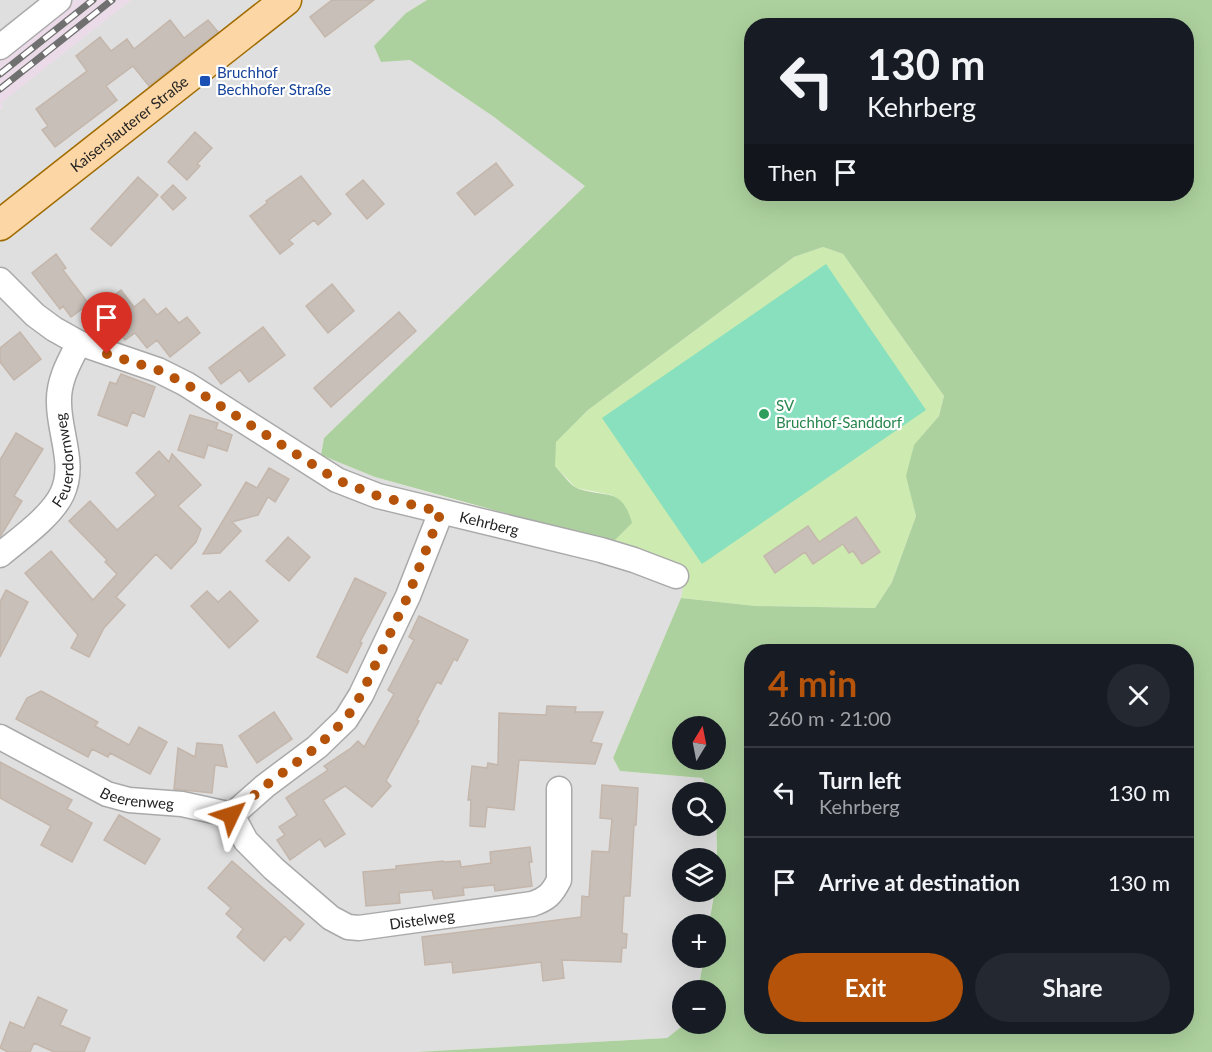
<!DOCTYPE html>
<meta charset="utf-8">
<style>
body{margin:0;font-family:Lato,sans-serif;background:#242831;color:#f1f3f6;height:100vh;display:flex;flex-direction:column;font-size:22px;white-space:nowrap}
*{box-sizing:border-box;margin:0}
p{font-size:20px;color:#9ea1a6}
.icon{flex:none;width:33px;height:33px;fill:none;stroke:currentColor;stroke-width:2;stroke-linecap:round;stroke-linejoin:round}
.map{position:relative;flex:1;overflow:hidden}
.drawer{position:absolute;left:744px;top:644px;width:450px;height:390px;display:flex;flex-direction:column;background:#171b24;border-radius:24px;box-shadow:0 6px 24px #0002}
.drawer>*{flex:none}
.top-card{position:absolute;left:744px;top:18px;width:450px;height:183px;border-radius:24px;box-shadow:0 6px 24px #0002;background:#171b24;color:#f1f3f6;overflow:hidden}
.needle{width:39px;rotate:10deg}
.controls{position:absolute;left:672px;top:716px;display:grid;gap:12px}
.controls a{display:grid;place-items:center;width:54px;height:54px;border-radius:50%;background:#171b24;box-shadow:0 6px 24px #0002;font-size:30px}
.pin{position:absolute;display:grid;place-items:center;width:51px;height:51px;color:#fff;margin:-62px -26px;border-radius:50% 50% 50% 0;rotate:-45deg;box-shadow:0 0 6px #0007}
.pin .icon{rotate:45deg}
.me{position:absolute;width:66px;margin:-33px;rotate:49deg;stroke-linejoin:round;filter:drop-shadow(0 0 4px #0008)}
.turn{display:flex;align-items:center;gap:21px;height:126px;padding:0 24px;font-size:27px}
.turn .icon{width:78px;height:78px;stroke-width:2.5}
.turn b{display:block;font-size:42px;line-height:51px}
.then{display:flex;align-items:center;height:57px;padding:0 24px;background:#0003;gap:12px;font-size:22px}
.round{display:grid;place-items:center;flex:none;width:63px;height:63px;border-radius:32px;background:#242831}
.head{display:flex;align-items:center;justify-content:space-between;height:102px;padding:0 24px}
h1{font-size:36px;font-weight:700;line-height:45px;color:#b45309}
.action{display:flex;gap:12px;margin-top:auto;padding:12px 24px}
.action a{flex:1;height:69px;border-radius:36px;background:#b45309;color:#fff;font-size:24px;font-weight:700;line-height:69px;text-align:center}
.action a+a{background:#242831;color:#f1f3f6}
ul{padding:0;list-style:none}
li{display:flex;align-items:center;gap:18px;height:90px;padding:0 24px;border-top:2px solid #363941}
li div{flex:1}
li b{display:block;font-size:22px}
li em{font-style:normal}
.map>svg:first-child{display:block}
.residential{fill:#e0dfdf}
.industrial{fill:#ebdbe8}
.grass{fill:#cdebb0}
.forest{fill:#add19e;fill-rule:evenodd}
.pitch{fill:#88e0be}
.building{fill:#c7bfb8;stroke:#c4b6ab;stroke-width:1.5}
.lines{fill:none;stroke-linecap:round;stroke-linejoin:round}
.minor-casing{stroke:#a9a9a9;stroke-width:27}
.major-casing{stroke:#a06b00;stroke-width:33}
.minor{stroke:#fff;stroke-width:24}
.major{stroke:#fcd6a4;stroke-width:30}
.rail-casing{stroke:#707070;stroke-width:7}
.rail{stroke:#fff;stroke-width:4.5;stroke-dasharray:14;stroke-linecap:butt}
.route{stroke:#b45309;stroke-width:10;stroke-dasharray:0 18}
.transit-dot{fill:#1a4fb4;stroke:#fff;stroke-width:2}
.leisure-dot{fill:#2e9e5b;stroke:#fff;stroke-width:2}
.labels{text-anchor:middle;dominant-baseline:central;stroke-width:4.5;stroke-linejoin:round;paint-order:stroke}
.transit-label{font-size:15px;fill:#164399;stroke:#fff;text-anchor:start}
.street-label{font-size:15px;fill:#222;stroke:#fff}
.leisure-label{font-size:15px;fill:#27864d;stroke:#fff;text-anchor:start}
</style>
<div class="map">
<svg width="1212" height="1052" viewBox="0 0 1212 1052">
<rect width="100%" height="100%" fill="#f2efe9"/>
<path class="residential" d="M0 0H75L0 57Z
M131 0H427L406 13 410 60 494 117 586 185 324 438 321 455 375 477 515 517 686 573 681 598 613 758 620 771 702 778 713 792H682V825H716V796V884V858H682V891H714L709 924H682V957H704L698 990H682V1023H686L667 1038 416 1052H0V110L3 107 0 103Z"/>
<path class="industrial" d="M75 0H131L1 103 3 107 0 110V57Z"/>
<path class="grass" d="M823 247 843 254 944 396 939 416 914 446 907 476 916 516 892 582 875 608 756 606 681 598 686 573 612 543V495L576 488 555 466V442L588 410 794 257Z"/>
<path class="forest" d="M427 0H1212V1052H416L667 1038 686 1023H716V990H698L704 957H716V924H709L717 877 716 792H713L702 778 620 771 613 758 681 598 756 606 875 608 892 582 916 516 906 476 914 445 939 416 944 396 843 254 823 247 794 257 588 410 556 442 555 466C562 473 570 486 579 489 607 498 622 487 632 523L612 543 375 477 321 455 324 438 585 186 494 117 410 60 381 62 374 46 406 13ZM752 26H1186V194H752ZM752 651H1186V1026H752ZM682 726H716V759H682Z"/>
<path class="pitch" d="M826 264 926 410 702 564 602 418Z"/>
<path class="building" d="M332 0H374L325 37 310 17Z
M170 20 184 38 208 20 218 32 149 86 133 66 106 86 117 100 55 147 42 130 48 126 36 109 87 71 76 56 100 37 111 51 127 39 134 49Z
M195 132 212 148 197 164 200 166 187 180 168 162Z
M496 163 513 185 475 215 457 193Z
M301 176 331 214 318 225 314 220 289 240 293 244 280 254 250 216 267 203 266 201Z
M138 177 158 195 111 246 91 229Z
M363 180 384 204 367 219 346 194Z
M173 185 186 198 173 210 161 197Z
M56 254 66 268 63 270 89 304 71 317 63 306 60 309 32 273Z
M332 284 354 311 328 333 306 306Z
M121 290 134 307 144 299 157 315 166 308 179 323 187 317 200 333 170 357 157 340 147 348 135 333 125 340 112 324 105 330 92 313Z
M399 312 416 331 331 407 314 388Z
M263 327 285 355 249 382 240 370 221 384 209 368Z
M20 332 41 359 14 380 0 362V348Z
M121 374 155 387 144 417 132 412 127 426 98 415 110 382 116 384Z
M190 415 218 423 216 429 232 435 227 451 208 445 204 458 178 450Z
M16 433 43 449 14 496 22 501 0 537V460Z
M159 451 169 462 172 454 201 485 178 506 201 529 196 542 171 569 156 554 116 597 125 605 104 628 89 657 71 648 78 635 25 573 51 551 93 600 117 574 105 562 107 560 69 521 90 501 117 530 156 495 136 473Z
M269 468 289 479 275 502 268 497 258 515 232 522 241 531 220 553 203 554 246 482 257 488Z
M856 517 880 552 862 564 853 551 849 553 843 544 813 564 805 552 775 573 764 556 808 526 819 542Z
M288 537 310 557 289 581 266 561Z
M355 578 386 593 360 642 362 643 347 673 317 657Z
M6 590 28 602 0 657V602Z
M207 591 218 602 230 591 258 621 229 648 191 606Z
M419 616 468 640 457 661 454 659 441 684 437 682 417 720 419 721 386 781 391 786 372 807 345 786 323 800 345 834 325 847 320 839 290 860 277 840 285 835 279 827 297 815 286 798 328 770 324 766 351 748 358 741 364 747 394 694 388 690 414 640 409 637Z
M41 691 98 722 95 726 129 745 139 727 167 742 150 774 110 753 108 757 92 749 88 757 16 719 27 698Z
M547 706 576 707 575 712H603L591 742 602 744 595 764 519 760 514 810 487 807 485 827 470 826 471 800H468L472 766 487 768 488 763 498 765 499 713 546 715Z
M274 712 292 739 257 763 239 736Z
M197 743 222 745 227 767 215 765 212 793 174 789 178 748 195 757Z
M0 762 72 800 67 809 92 823 72 862 41 845 51 826 0 798Z
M602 785 638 788 636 825H634L630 896H624L622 933 627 934 626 948H622L621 962 562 960 564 978 543 981 541 962 453 973 452 962 425 965 422 937 581 917 582 896 589 897 592 851 609 852 612 819 600 818Z
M119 815 160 839 145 864 104 840Z
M530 847 532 862H529L532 886 495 891 494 885 463 888 464 895 434 899 432 890 399 893 400 903 366 906 363 872 396 869V866L443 861V862L460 861 461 867 491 863 490 852Z
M232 861 304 924 290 941 285 936 264 961 237 937 243 929 226 914 231 908 208 888Z
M38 997 67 1010 60 1025 90 1038 84 1052H54L34 1043 30 1052H8L0 1048 10 1022 24 1028Z"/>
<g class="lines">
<g class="minor-casing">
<g id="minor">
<path d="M0 47 59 0"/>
<path id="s1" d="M0 280 35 315 54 329 79 343 158 370 186 384 337 480 378 496 601 550 634 560 676 576"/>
<path id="s2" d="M0 555C19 539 51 517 62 494 76 465 59 433 59 403 58 381 69 362 79 343"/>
<path id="s3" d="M0 737 107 794 129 800 182 804 232 815"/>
<path id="s4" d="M232 815 246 841 274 869 331 918 348 927 359 928 532 904C547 899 552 894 559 880V789"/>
<path d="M232 815 265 786 317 747 346 719 361 695 408 596 441 512"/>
</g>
</g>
<g class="major-casing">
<g id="major">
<path id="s5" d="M0 225 286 0"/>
</g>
</g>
<use href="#minor" class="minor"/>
<use href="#major" class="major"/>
<g class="rail-casing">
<path id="rail" d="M0 74 93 0
M0 89 112 0"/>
</g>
<use href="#rail" class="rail"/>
</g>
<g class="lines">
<path class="route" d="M107 354 158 370 186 384 337 480 378 496 441 512 408 596 361 695 346 719 317 747 265 786 231 815"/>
</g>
<rect class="transit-dot" x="199" y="75" width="12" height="12" rx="3"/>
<circle class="leisure-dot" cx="764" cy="414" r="6"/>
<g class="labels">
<g class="transit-label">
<text x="217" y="72">Bruchhof<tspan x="217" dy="17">Bechhofer Straße</tspan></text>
</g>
<g class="street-label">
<text stroke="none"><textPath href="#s5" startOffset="164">Kaiserslauterer Straße</textPath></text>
<text stroke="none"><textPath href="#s2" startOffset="122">Feuerdornweg</textPath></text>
<text stroke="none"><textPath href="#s1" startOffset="554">Kehrberg</textPath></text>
<text stroke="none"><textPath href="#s3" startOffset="152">Beerenweg</textPath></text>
<text stroke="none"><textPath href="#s4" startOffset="238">Distelweg</textPath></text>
</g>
<g class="leisure-label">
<text x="776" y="405">SV<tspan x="776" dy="17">Bruchhof-Sanddorf</tspan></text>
</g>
</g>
</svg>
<div class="controls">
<a><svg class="needle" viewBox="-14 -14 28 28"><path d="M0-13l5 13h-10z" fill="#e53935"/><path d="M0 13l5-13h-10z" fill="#9ea1a6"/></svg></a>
<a><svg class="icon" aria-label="search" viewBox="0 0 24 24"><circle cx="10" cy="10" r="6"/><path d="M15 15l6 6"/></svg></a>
<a><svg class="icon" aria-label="layers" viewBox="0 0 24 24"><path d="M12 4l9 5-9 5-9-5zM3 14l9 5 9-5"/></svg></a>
<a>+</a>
<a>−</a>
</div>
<div class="pin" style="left:107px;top:354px;background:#d93025"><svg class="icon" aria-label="arrive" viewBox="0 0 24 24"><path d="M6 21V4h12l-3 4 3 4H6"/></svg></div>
<svg class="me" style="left:231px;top:815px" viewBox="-20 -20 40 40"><path d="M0-17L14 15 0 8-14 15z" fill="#b45309" stroke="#fff" stroke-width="4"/></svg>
<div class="top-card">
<div class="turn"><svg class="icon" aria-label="left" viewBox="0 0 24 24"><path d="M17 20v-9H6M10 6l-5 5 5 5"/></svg><div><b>130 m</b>Kehrberg</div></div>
<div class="then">Then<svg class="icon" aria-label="arrive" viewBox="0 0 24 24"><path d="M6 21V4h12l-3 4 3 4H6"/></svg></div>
</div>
<section class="drawer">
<div class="head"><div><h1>4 min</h1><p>260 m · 21:00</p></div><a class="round"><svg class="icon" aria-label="close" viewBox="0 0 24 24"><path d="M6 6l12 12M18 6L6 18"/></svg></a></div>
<ul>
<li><svg class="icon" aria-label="left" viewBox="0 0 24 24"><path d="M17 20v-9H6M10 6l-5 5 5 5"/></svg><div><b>Turn left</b><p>Kehrberg</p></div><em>130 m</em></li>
<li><svg class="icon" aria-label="arrive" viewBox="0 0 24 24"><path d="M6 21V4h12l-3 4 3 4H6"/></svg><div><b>Arrive at destination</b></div><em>130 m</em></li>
</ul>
<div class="action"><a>Exit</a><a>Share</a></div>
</section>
</div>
